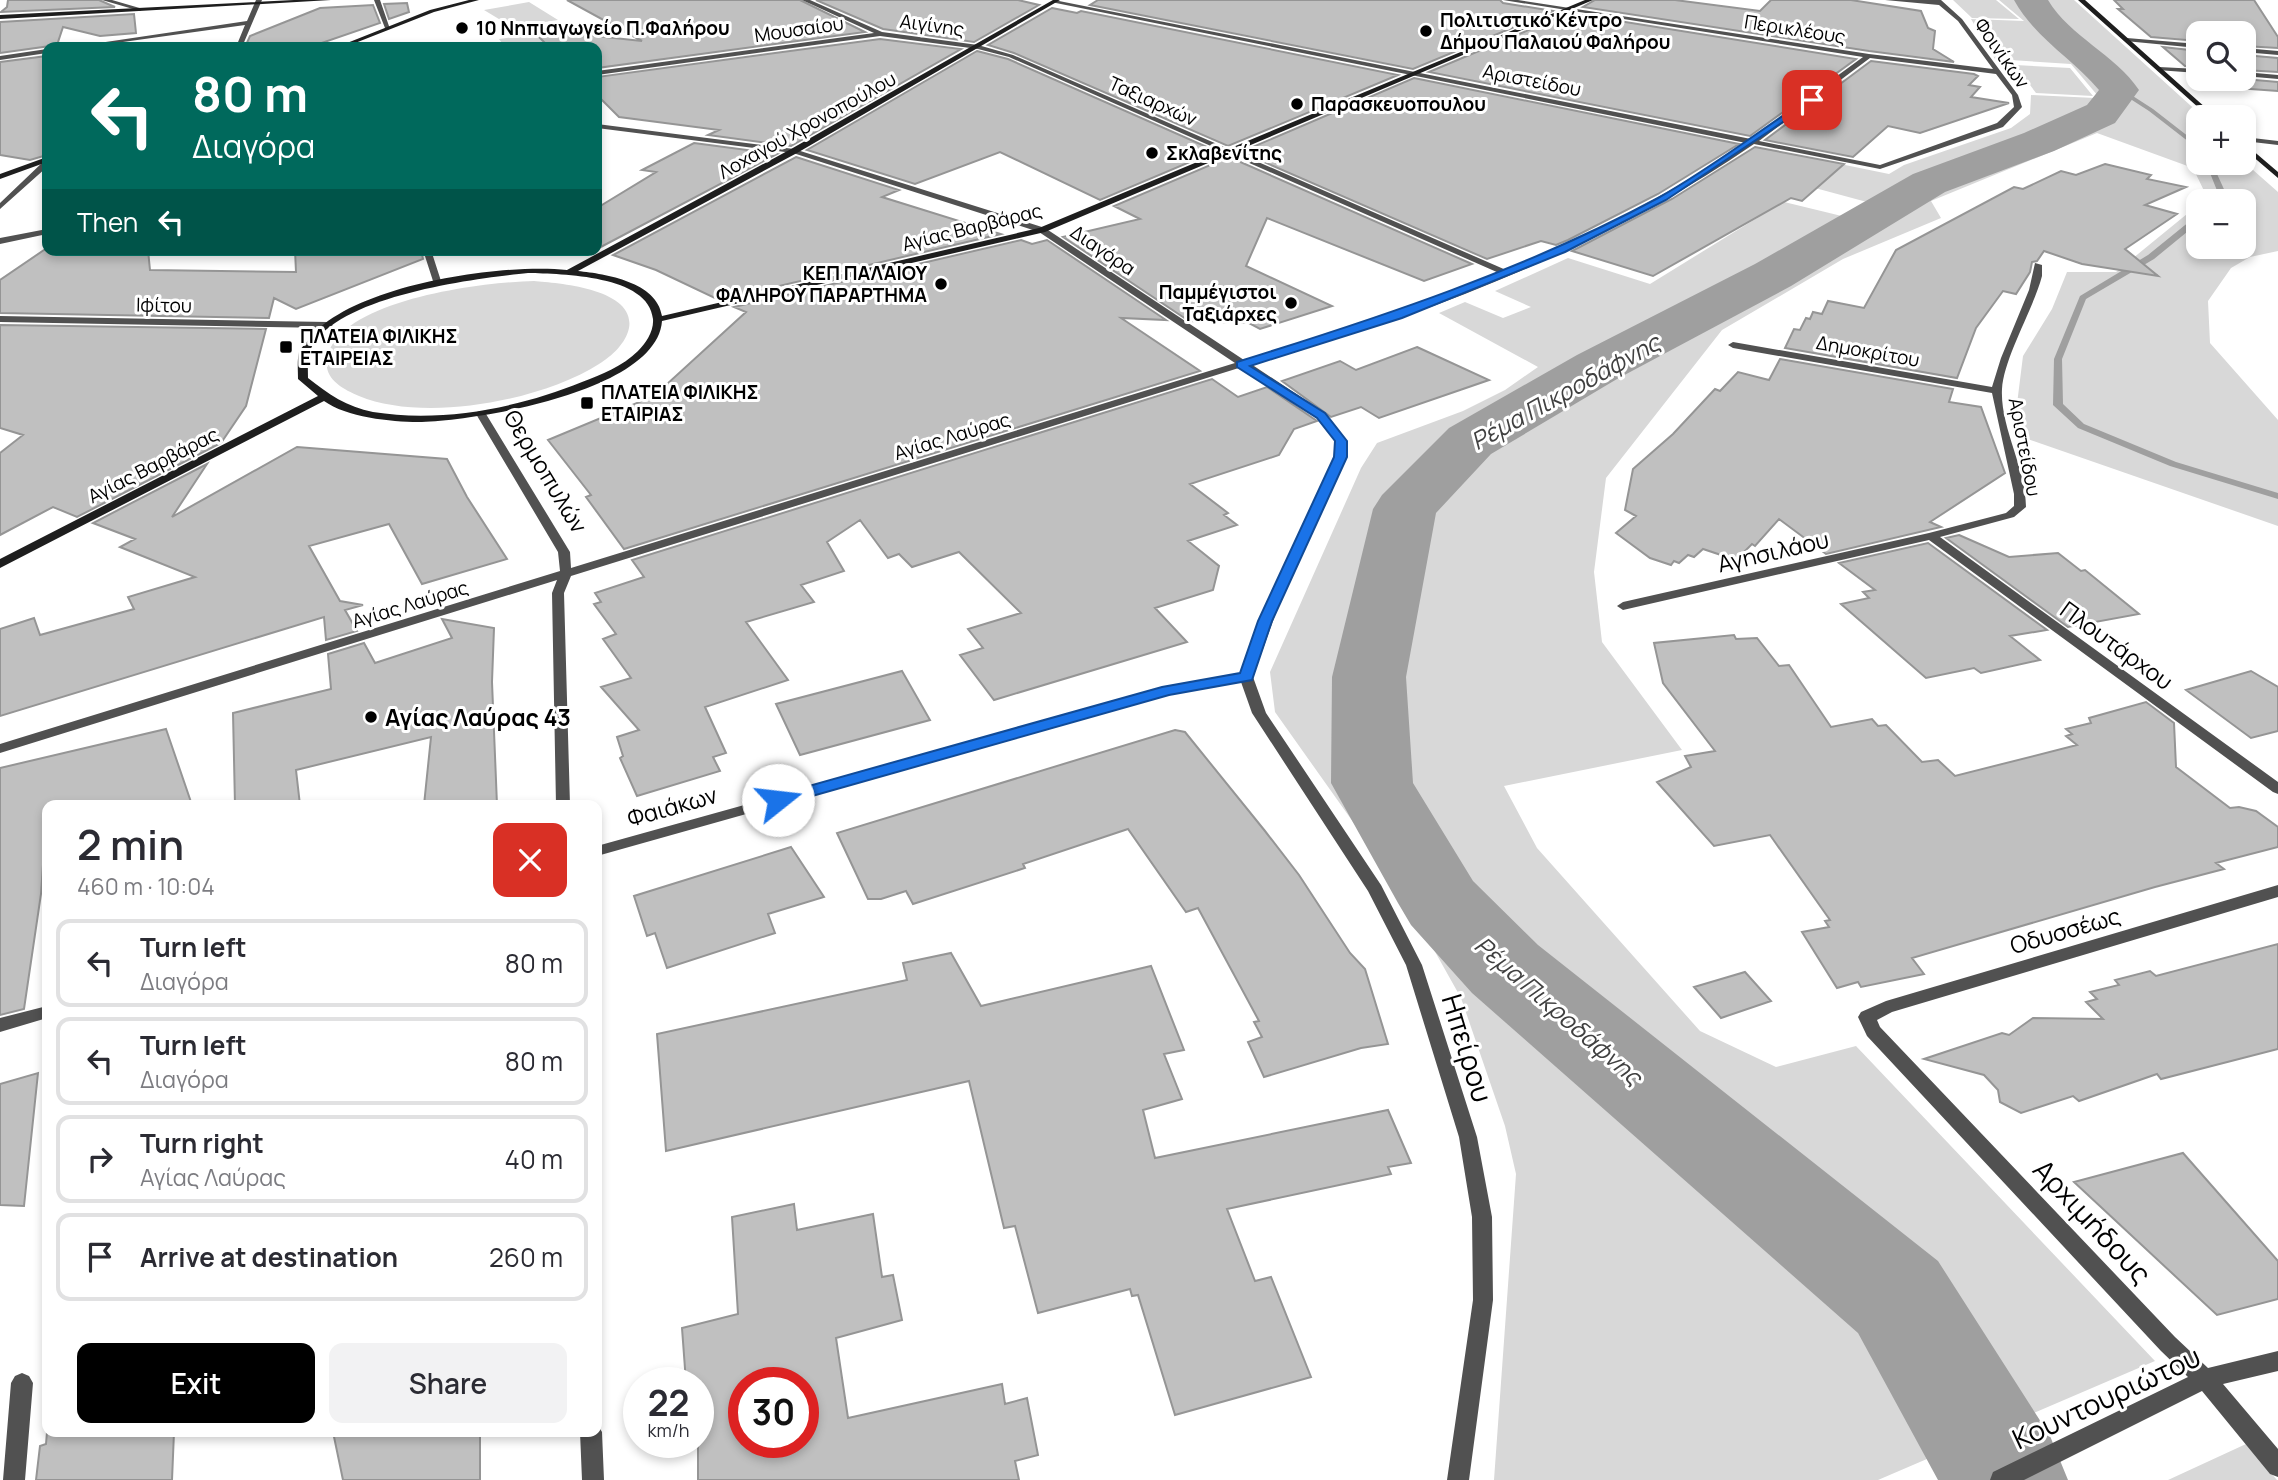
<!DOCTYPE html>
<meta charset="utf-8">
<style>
body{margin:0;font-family:Manrope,sans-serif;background:#f2f2f3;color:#2b2b33;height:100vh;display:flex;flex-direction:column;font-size:26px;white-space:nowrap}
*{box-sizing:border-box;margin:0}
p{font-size:23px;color:#7c7c81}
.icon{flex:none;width:38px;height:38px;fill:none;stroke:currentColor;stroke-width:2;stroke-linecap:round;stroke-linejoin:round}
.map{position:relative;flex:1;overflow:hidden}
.panel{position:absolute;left:42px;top:800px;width:560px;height:637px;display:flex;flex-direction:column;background:#fff;border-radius:14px;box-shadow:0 4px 10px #0003}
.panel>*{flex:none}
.top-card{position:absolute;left:42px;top:42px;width:560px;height:214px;border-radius:14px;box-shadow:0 4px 10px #0003;background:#00695c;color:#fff;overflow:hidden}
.controls{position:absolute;left:2186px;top:21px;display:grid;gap:14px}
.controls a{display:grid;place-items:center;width:70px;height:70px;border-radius:14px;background:#fff;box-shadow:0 4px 10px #0003;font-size:35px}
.speed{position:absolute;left:623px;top:1367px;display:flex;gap:14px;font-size:35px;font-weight:700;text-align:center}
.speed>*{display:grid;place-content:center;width:91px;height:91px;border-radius:50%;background:#fff;box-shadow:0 4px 10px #0003;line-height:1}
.speed small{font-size:18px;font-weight:400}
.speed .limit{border:10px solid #d22;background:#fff;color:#111}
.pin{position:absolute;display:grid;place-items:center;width:60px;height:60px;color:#fff;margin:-30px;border-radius:14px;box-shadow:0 4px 10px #0006}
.me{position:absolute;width:77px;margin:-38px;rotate:74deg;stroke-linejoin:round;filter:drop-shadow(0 0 5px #0008)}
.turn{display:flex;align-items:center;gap:24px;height:147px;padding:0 35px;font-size:32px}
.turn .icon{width:91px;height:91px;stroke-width:2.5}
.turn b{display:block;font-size:49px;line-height:60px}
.then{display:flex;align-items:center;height:66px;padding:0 35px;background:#0003;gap:14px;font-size:26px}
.round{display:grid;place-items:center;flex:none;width:74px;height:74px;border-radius:14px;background:#f2f2f3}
.overview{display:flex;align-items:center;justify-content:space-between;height:119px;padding:0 35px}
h1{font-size:42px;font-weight:600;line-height:52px}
.cta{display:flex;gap:14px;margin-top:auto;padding:14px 35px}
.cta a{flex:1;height:80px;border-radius:14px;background:#000;color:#fff;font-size:28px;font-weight:600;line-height:80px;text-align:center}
.cta a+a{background:#f2f2f3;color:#2b2b33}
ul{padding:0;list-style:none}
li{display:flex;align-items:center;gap:21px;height:88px;margin:0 14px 10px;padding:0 21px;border:4px solid #e1e1e2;border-radius:14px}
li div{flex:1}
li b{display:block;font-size:26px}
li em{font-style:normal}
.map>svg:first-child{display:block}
.green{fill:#d8d8d8}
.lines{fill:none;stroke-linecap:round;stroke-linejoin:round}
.stream{fill:#9f9f9f;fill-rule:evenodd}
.river{fill:#9f9f9f;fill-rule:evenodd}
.building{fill:#c0c0c0;stroke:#959595;stroke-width:2;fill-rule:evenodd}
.street{fill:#515151;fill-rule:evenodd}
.secondary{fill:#1e1e1e;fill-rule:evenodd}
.route{fill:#1a73e8;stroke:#114b97;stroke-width:2}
.poi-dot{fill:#000;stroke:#fff;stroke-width:2.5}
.labels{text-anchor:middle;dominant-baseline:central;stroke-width:6;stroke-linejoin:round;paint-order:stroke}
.far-poi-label{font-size:19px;font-weight:bold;fill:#000;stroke:#fff;text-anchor:start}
.far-street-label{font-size:19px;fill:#000;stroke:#fff}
.street-label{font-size:23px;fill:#000;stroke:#fff}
.poi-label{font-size:23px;font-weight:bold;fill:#000;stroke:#fff;text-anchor:start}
.water-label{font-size:24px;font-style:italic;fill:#404040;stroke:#fff}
.near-street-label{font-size:28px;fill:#000;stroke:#fff}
</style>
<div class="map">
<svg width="2278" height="1480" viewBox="0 0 2278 1480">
<rect width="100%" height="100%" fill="#fff"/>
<path class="green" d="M1953 0H1996L2019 19 1972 18Z
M1999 0H2074L2201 115 2193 116 2198 121V163L2244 162 2278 192V251L2250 257 2231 268 2208 301 2210 343 2278 420V526L2022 437 2017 404 2023 356 2052 309 2067 272H2116L2198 205V247H2244V201H2202L2207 197 2193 168 2097 133 1931 201 1941 218 1843 259 1722 330 1606 478 1594 572 1602 642 1682 750 1504 786 1537 848 1700 1031 1776 1067 1856 1046 2155 1361 1878 1480H1494L1516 1174 1505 1126 1461 998 1397 884 1275 712 1270 672 1361 468 1377 443 1463 411 1505 390 1538 367 1439 313 1465 302 1503 318 1531 307 1495 291 1568 258 1650 284 1757 218 1711 184 1854 219 1878 205 1737 167 1767 149 1889 174 1904 165 2011 128 2030 114 2031 95 2095 98 2098 96 2071 64 1995 59 1971 19 2024 21Z
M529 2 558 20 512 27 484 10Z
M593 27 605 38 539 47H505L499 39Z
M2015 65 2070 68 2093 96 2036 93Z
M534 281C559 283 636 289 629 328 626 343 612 356 599 364 541 401 424 423 359 396 343 389 324 379 327 360 335 299 487 282 534 281Z
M2246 1444 2277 1480H2168Z"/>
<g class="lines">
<path class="stream" d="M2118 89H2122L2153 109 2198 144V149L2149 111 2118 91Z
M2206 163H2212L2228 198 2225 201H2217L2220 198Z
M2195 217H2198V223L2154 259 2086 299 2062 359 2063 404 2084 424 2176 462 2278 493V499L2170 466 2078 428 2053 405 2054 359 2080 296 2148 255Z"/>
<path class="river" d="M2014 0H2048C2070 37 2115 54 2139 90L2115 123 2054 151 1945 192 1791 286 1617 379 1491 454 1436 513 1406 677 1413 783 1473 881 1538 945 1938 1261 2050 1436 2068 1480H1938L1858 1333 1472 993 1411 925 1398 903 1331 783 1332 677 1373 509 1382 495 1449 428 1577 355 1755 264 1913 174 2024 133 2087 105 2099 90C2072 58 2035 38 2014 0Z"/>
</g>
<path class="building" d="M8 0H99L115 7 1 12 7 7Z
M567 0H800L865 32 597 68V47H549L531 29 642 41Z
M816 0H1018L1039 5 974 42 883 29Z
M1098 0H1500L1503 3 1553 11 1413 69 1090 5Z
M1595 0H1675L1760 11 1771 0H1851L1921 11 1928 28 1935 31 1933 49 1954 62 1869 51 1583 7Z
M2114 0H2254L2278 37V48L2244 46V33H2198V41L2151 37 2118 9H2123Z
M407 3 409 12 389 19 384 4Z
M373 5 380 23 310 47H245L250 36 320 8Z
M1052 8 1077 13 1081 11 1398 75 1228 146 1014 53 988 45Z
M1569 13 1856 59 1750 136 1429 72Z
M134 14 136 33 100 36 63 27 57 45 0 53V22Z
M880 39 961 49 791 146 708 135 719 130 619 117 597 95V77Z
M2163 47 2198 51V66H2185Z
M977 51 1008 59 1216 151 1100 200 1000 152 915 184 807 150Z
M2244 55 2278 58V72L2244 70Z
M47 56V155L30 160 0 155V62Z
M1871 61 1974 74 1978 76 1969 85 1980 87 1971 97 2009 103 1920 133 1888 126 1853 157 1765 140Z
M1414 78 1739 144 1658 194 1568 240 1556 245 1541 241 1487 259 1241 152Z
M2244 79 2278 82V91L2209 86 2201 79Z
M694 143 777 154 597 249V208L656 172 642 170Z
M1755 147 1844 164 1802 201 1791 198 1653 276 1572 251 1672 199Z
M796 157 899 190 882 197 1001 234 719 300 656 270 613 255Z
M1229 157 1472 264 1424 281 1267 218 1246 266 1332 306 1260 329 1249 323 1189 321 1063 237 1140 219 1114 206Z
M2105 164 2151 175 2147 179 2186 187 2145 205 2177 214 2125 249 2158 276 2082 264 2044 251 2037 261 2032 262 2030 272 2016 294 2003 291 1976 328 1957 378 1785 348 1794 329 1800 330 1806 318 1810 319 1813 312 1822 314 1828 301 1864 308 1896 250 2014 187 2023 189 2061 171 2076 175Z
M1021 240 1032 244 1047 240 1166 320 1121 318 1200 371 624 549 586 497 591 495 548 440 654 396 746 312 734 307Z
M44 250H148L150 270 296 272 295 250H421L423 259 296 309 274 298 269 318 0 313V280Z
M0 325 266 329 246 406 221 443 77 517 53 507 0 535V453L23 435 0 428Z
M1417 347 1489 380 1379 418 1361 407 1331 417 1282 381 1340 361 1356 370Z
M1780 359 1953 389 1949 402 1981 407 2005 473 1930 522 1941 527 1826 554 1779 519 1755 546 1752 544 1736 560 1703 549 1694 557 1688 555 1679 563 1674 561 1671 565 1650 558 1616 533 1636 516 1625 510 1633 469 1673 434 1715 389 1720 391 1738 372 1769 380Z
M1212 379 1238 397 1267 387 1317 421 1294 429 1279 455 1190 484 1228 513 1224 515 1237 525 1188 541 1219 566 1213 590 1155 608 1187 642 994 700 960 655 983 648 968 629 1021 613 959 552 912 567 899 554 888 558 860 520 827 542 844 571 801 585 814 602 746 622 788 680 705 707 726 753 713 757 720 771 637 796 620 758 623 756 617 737 639 730 601 687 631 678 603 639 616 634 594 604 601 602 595 593 644 577 632 560Z
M297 447 447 459 467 497 507 559 422 584 389 524 309 546 340 601 363 605 345 610 357 631 326 640 324 617 0 716V629L34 618 40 635 134 609 128 597 195 577 120 547 135 539 93 523 207 464 172 517Z
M1959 535 2009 557 2058 553 2081 571 2085 570 2139 614 2068 627 1946 538Z
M1928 543 2047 630 2010 636 2040 660 1981 673 1974 668 1926 678 1841 604 1869 598 1863 592 1875 590 1839 563Z
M442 619 494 628 492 682 497 805H424L431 737 296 770 300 805H235L233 713 331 689 328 654 364 643 375 663 452 638Z
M1734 635 1736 639 1757 638 1779 666 1789 665 1831 727 1872 719 1878 726 1886 725 1922 762 1938 760 1955 776 2077 745 2066 736 2072 734 2066 729 2091 723 2089 718 2146 702 2174 723 2176 767 2230 808 2239 807 2256 811 2278 827V847L2216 863 2224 869 2155 887 1912 958 1924 974 1861 987 1858 982 1837 988 1802 932 1829 927 1825 921 1830 920 1770 835 1714 846 1657 782 1691 767 1685 756 1715 751 1663 683 1654 643Z
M902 671 930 720 800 755 776 704Z
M2251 671 2278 687V731L2251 738 2186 690Z
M166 729 192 805H47L41 894 24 1009 0 1015V768Z
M1175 730 1185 732 1265 831 1299 875 1350 953 1365 969 1388 1044 1361 1048 1264 1077 1248 1042 1262 1037 1254 1022 1259 1021 1198 908 1186 912 1128 829 1023 864 1025 868 913 904 906 891 881 899H868L837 833Z
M791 847 824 897 768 914 775 933 667 968 655 933 647 936 634 896Z
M2278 944V1049L2161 1079 2157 1074 2079 1101 2073 1096 2021 1113 2000 1102 1998 1090 1984 1075 1924 1059 2002 1033 2009 1035 2033 1018 2103 1019 2086 1002 2097 999 2090 992 2119 985 2115 980 2150 971 2156 976Z
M951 953 981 1006 1151 966 1184 1050 1164 1054 1182 1099 1143 1110 1155 1158 1388 1110 1411 1163 1388 1167 1391 1174 1227 1209 1255 1281 1271 1277 1311 1377 1175 1415 1138 1295 1132 1296 1130 1289 1038 1313 1015 1226 1004 1228 969 1081 666 1151 657 1034 907 980 903 963Z
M1745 972 1771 1001 1721 1018 1694 987Z
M38 1073 24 1206 0 1205V1084Z
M2183 1153 2278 1261V1299L2217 1315 2074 1182Z
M794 1204 797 1230 873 1214 882 1277 893 1275 902 1320 836 1338 848 1418 1002 1384 1005 1404 1027 1398 1038 1455 1015 1461 1019 1480H698V1382H686L682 1328 738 1314 732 1217ZM744 1382H803V1442H744Z
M47 1432H174L172 1480H36L40 1446 46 1444Z
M333 1432H480V1480H343Z"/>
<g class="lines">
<path class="street" d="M102 0H112L143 9 140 11Z
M256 0H262L242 47H236L245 25 87 47H72L247 21Z
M374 0H380L390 29 385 28Z
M802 0H810L882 32 978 45 1013 55 1506 270C1591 235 1671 194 1746 143L1051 2 1054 0 1751 139 1863 57 1503 0H1518L1869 54 1993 69 1958 21 1939 5 1885 0H1941L1962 19 2018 95 2022 107 2003 127 1880 169 1754 144C1646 219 1526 273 1403 317 1353 334 1301 348 1251 364L1325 413 1346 441V457L1283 593 1253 677 1266 713 1381 885 1422 965 1477 1137 1492 1217 1493 1300 1469 1480H1447L1473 1300 1472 1217 1459 1137 1406 965 1368 891 1252 713 1241 682 1169 695 597 856V846L1163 688 1240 674 1271 593 1336 457V441L1317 417 1242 367 571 576 564 593 570 805H556L552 593 557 580 0 753V744L560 571 558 552 476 414 477 412 481 411 486 414 570 552 571 568 1235 363 1039 232 793 153 597 128V124L794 149 1045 228 1244 360 1396 313 1499 273 1009 57 978 49 880 36 597 75V71L874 33ZM1870 58 1996 74 2012 95 2014 107 1997 123 1880 165 1759 141Z
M2127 38 2198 44V48L2125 41Z
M2244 48 2278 51V55L2244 52Z
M47 49V53L0 60V56Z
M2159 67 2198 69V73L2157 70Z
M2244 72 2278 75V79L2244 76Z
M2244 137 2278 141V145L2244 141Z
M44 161H47V167L0 209V203Z
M47 229V234L0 244V238Z
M423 250H431L441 281 440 283 433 281Z
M2035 263 2042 265V276C2033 310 2004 357 2002 389 2000 427 2026 468 2026 507L2014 517 1940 537 2278 782V794L2273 792 1929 540 1623 610 1617 606 1623 602 1929 533 2006 513 2014 506V494L1992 393 1733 348 1728 345 1733 342 1992 387 2001 358 2029 290Z
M0 316 328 322 333 325 328 328 0 322Z
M2278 885V897L1892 1012 1877 1020 1880 1027 2175 1337 2208 1368 2278 1351V1371L2223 1384 2278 1449V1477L2270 1474 2202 1391 2024 1480H1990L1993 1472 2188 1377 2161 1351 1867 1036 1858 1017 1861 1012 1886 1001Z
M47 1006V1018L0 1032V1018Z
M22 1373 29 1376 33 1383 25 1480H3L11 1383 15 1376Z
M597 1424 602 1432 604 1480H582L580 1432H597Z"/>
<path class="secondary" d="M294 0H331L0 19V15Z
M469 0H479L434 12 345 47H337L430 10Z
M1053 0H1060L797 153 578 271C606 274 657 282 662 316L1039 228 1585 0H1593L1045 232 662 321C657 392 474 421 418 422 391 422 346 417 324 401L0 568V559L318 396 298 379C298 371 297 360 299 352 301 348 306 343 309 339 351 285 502 263 567 270L791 149ZM528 273C562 274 649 275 653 319 654 331 646 343 638 351 623 366 601 375 582 382 518 408 442 423 373 412 347 407 328 394 308 378 308 370 307 358 310 351 332 296 476 278 528 273Z
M2078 0H2085L2216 117H2209Z
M2244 143 2278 172V178L2244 149Z
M47 157V162L0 179V174Z"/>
</g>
<path class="route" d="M1809 98 1816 100 1666 200 1565 252 1402 318 1250 366 1325 413 1347 441V457L1272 621 1252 680 1169 695 784 804H773L770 800 773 796 1162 687 1240 673 1258 621 1334 457 1335 441 1317 418 1237 367V362C1382 317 1524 270 1658 198 1710 169 1759 131 1809 98Z"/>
<g class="poi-dot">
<circle cx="462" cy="28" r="7"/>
<circle cx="1426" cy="31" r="7"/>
<circle cx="1297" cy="104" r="7"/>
<circle cx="1152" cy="153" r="7"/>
<circle cx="941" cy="284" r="7"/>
<circle cx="1291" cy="303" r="7"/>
<rect x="279" y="340" width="14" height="14" rx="3.5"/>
<rect x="580" y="396" width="14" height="14" rx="3.5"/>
<circle cx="371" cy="717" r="7"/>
</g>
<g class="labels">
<g class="far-poi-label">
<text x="1440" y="20">Πολιτιστικό Κέντρο<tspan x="1440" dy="22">Δήμου Παλαιού Φαλήρου</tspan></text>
<text x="476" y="28">10 Νηπιαγωγείο Π.Φαλήρου</text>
<text x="1311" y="104">Παρασκευοπουλου</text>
<text x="1166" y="153">Σκλαβενίτης</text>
<text x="927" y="273" text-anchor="end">ΚΕΠ ΠΑΛΑΙΟΥ<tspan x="927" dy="22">ΦΑΛΗΡΟΥ ΠΑΡΑΡΤΗΜΑ</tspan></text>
<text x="1277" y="292" text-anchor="end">Παμμέγιστοι<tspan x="1277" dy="22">Ταξιάρχες</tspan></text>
<text x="300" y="336">ΠΛΑΤΕΙΑ ΦΙΛΙΚΗΣ<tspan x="300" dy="22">ΕΤΑΙΡΕΙΑΣ</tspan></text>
<text x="601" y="392">ΠΛΑΤΕΙΑ ΦΙΛΙΚΗΣ<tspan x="601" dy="22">ΕΤΑΙΡΙΑΣ</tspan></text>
</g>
<g class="far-street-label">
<text transform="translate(932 25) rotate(8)">Αιγίνης</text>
<text transform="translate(799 29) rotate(-8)">Μουσαίου</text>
<text transform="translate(1795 29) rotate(9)">Περικλέους</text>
<text transform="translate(2002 53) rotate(55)">Φοινίκων</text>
<text transform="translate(1532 80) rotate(11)">Αριστείδου</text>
<text transform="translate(1153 101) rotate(24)">Ταξιαρχών</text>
<text transform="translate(807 125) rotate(-29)">Λοχαγού Χρονοπούλου</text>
<text transform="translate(972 227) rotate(-14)">Αγίας Βαρβάρας</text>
<text transform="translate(1103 250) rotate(34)">Διαγόρα</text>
<text transform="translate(164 305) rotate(1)">Ιφίτου</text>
<text transform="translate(1868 351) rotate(10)">Δημοκρίτου</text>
<text transform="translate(952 436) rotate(-17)">Αγίας Λαύρας</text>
<text transform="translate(2025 447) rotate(79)">Αριστείδου</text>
<text transform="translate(153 465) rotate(-27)">Αγίας Βαρβάρας</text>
<text transform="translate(410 604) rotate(-17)">Αγίας Λαύρας</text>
</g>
<g class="street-label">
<text transform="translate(546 471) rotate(59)">Θερμοπυλών</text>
<text transform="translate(1773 551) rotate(-13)">Αγησιλάου</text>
<text transform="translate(2117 645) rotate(36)">Πλουτάρχου</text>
<text transform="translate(672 806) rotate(-16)">Φαιάκων</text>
<text transform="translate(2065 930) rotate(-16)">Οδυσσέως</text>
</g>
<g class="poi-label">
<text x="385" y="717">Αγίας Λαύρας 43</text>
</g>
<g class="water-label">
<text transform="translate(1565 391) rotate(-29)">Ρέμα Πικροδάφνης</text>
<text transform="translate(1559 1010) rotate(41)">Ρέμα Πικροδάφνης</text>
</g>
<g class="near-street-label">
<text transform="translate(1468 1048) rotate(73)">Ηπείρου</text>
<text transform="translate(2093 1221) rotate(47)">Αρχιμήδους</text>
<text transform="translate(2106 1397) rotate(-25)">Κουντουριώτου</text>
</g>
</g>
</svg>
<div class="controls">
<a><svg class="icon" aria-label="search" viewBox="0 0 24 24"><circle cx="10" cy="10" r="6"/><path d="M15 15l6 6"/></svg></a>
<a>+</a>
<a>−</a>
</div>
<div class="speed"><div>22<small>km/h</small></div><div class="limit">30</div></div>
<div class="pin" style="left:1812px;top:100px;background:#d93025"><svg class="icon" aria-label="arrive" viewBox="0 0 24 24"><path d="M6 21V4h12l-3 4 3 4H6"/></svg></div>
<svg class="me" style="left:778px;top:800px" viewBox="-20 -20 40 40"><circle r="19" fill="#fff"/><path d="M0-13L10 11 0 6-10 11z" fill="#1a73e8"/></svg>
<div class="top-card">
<div class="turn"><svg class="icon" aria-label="left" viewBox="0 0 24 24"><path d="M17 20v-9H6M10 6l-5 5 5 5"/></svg><div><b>80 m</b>Διαγόρα</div></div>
<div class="then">Then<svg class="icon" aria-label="left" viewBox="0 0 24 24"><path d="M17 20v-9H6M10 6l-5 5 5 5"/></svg></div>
</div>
<section class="panel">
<div class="overview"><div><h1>2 min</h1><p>460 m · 10:04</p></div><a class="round" style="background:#d93025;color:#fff"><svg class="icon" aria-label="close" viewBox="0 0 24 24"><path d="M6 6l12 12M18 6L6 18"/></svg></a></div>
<ul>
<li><svg class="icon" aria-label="left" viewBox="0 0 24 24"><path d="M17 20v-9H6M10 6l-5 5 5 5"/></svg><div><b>Turn left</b><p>Διαγόρα</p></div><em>80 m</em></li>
<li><svg class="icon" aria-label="left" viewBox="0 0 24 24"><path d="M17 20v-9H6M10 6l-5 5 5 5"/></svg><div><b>Turn left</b><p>Διαγόρα</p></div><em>80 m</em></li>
<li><svg class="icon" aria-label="right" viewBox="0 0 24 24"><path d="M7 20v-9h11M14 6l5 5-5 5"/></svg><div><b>Turn right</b><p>Αγίας Λαύρας</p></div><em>40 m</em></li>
<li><svg class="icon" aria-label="arrive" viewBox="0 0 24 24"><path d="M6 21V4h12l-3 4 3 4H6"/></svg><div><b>Arrive at destination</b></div><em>260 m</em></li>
</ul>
<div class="cta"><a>Exit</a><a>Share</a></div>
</section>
</div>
